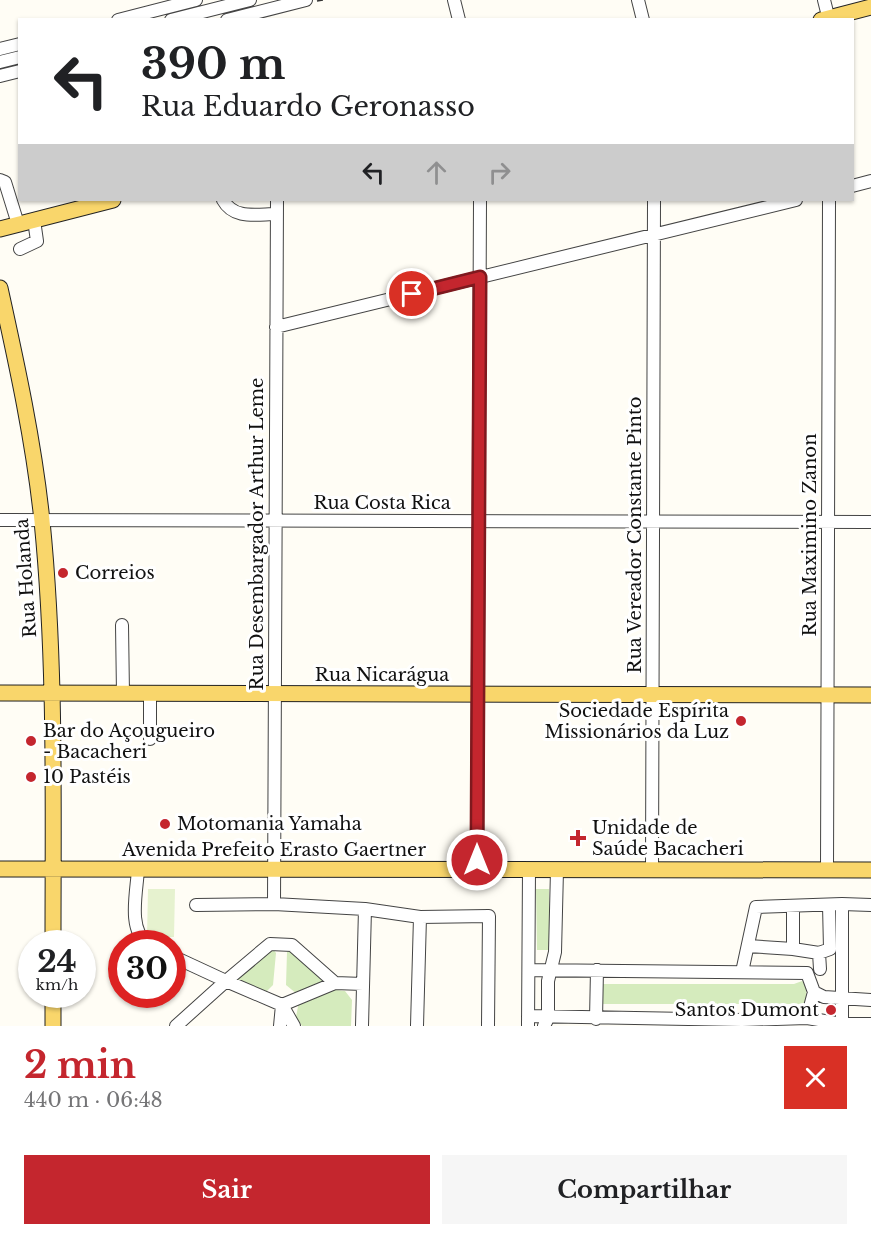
<!DOCTYPE html>
<html lang="pt">
<meta charset="utf-8">
<style>
body{margin:0;font-family:"Libre Baskerville",serif;background:#f6f6f6;color:#202124;height:100vh;display:flex;flex-direction:column;font-size:22px;white-space:nowrap}
*{box-sizing:border-box;margin:0}
p{font-size:20px;color:#757577}
.icon{flex:none;width:33px;height:33px;fill:none;stroke:currentColor;stroke-width:2;stroke-linecap:round;stroke-linejoin:round}
.map{position:relative;height:1026px;overflow:hidden}
.panel{display:flex;flex-direction:column;background:#fff;flex:1}
.panel>*{flex:none}
.banner{position:absolute;left:18px;top:18px;width:836px;height:183px;border-radius:0px;box-shadow:0 2px 4px #0004;background:#fff;color:#202124;overflow:hidden}
.speed{position:absolute;left:18px;top:930px;display:flex;gap:12px;font-size:30px;font-weight:700;text-align:center}
.speed>*{display:grid;place-content:center;width:78px;height:78px;border-radius:50%;background:#fff;box-shadow:0 2px 4px #0004;line-height:1}
.speed small{font-size:15px;font-weight:400}
.speed .limit{border:9px solid #d22;background:#fff;color:#111}
.pin{position:absolute;display:grid;place-items:center;width:51px;height:51px;color:#fff;margin:-26px;border:3px solid #fff;border-radius:50%;box-shadow:0 2px 6px #0007}
.me{position:absolute;width:66px;margin:-33px;rotate:0deg;stroke-linejoin:round;filter:drop-shadow(0 0 4px #0008)}
.turn{display:flex;align-items:center;gap:21px;height:126px;padding:0 24px;font-size:27px}
.turn .icon{width:78px;height:78px;stroke-width:2.5}
.turn b{display:block;font-size:42px;line-height:51px}
.lanes{display:flex;align-items:center;height:57px;padding:0 24px;background:#0003;justify-content:center;gap:30px;direction:ltr}
.lanes .off{opacity:.35}
.round{display:grid;place-items:center;flex:none;width:63px;height:63px;border-radius:0px;background:#f6f6f6}
.headline{display:flex;align-items:center;justify-content:space-between;height:102px;padding:0 24px}
h1{font-size:36px;font-weight:700;line-height:45px;color:#c4262e}
.primary-button{display:flex;gap:12px;margin-top:auto;padding:12px 24px}
.primary-button a{flex:1;height:69px;border-radius:0px;background:#c4262e;color:#fff;font-size:24px;font-weight:700;line-height:69px;text-align:center}
.primary-button a+a{background:#f6f6f6;color:#202124}
.map>svg:first-child{display:block}
.green{fill:#d5ebbd}
.pitch{fill:#e6f2cf}
.lines{fill:none;stroke-linecap:round;stroke-linejoin:round}
.minor-casing{stroke:#444;stroke-width:14}
.major-casing{stroke:#222;stroke-width:17}
.path{stroke:#333;stroke-width:1.5;stroke-dasharray:6 3;stroke-linecap:butt}
.minor{stroke:#fff;stroke-width:12}
.major{stroke:#f9d66b;stroke-width:15}
.route-casing{stroke:#7f191e;stroke-width:15}
.route{stroke:#c4262e;stroke-width:10}
.poi-dot{fill:#c4262e;stroke:#fff;stroke-width:2}
.labels{text-anchor:middle;dominant-baseline:central;stroke-width:6;stroke-linejoin:round;paint-order:stroke}
.street-label{font-size:18px;fill:#111;stroke:#fff}
.poi-label{font-size:18px;fill:#111;stroke:#fff;text-anchor:start}
</style>
<div class="map">
<svg width="871" height="1026" viewBox="0 0 871 1026">
<rect width="100%" height="100%" fill="#fffdf5"/>
<path class="green" d="M536 889H549V950H537Z
M273 949 276 953 273 985 265 993 237 979 238 974Z
M292 950 329 979 297 994 286 985 287 952Z
M802 981 806 985 807 1004 802 1007 794 1004H600V984H794Z
M328 989 345 991 352 1000 351 1026H302L296 1017 299 1001Z"/>
<path class="pitch" d="M148 889H175L174 937H147Z"/>
<g class="lines">
<g class="minor-casing">
<path id="minor" d="M454 0 459 20
M638 0 643 20
M824 0 829 20
M118 20 196 0
M171 20 250 0
M227 20 306 0
M0 49 20 44
M0 62 20 57
M0 76 20 71
M0 180 5 182 18 224
M852 186 871 181
M223 200C234 220 257 214 277 214
M277 200 274 904 365 909 420 917 489 916 488 1026
M20 249 37 241 34 220
M276 327 796 200
M0 520 871 522
M122 625 123 694
M150 739V694
M138 869C137 891 127 930 148 944
M477 870 480 200
M652 870 654 200
M827 870 829 200
M196 905 274 904
M793 906V949L819 953 820 969
M748 946 793 949
M819 953 830 949 829 905
M172 956 226 981 270 944 292 945 335 983
M529 970 807 973 814 992 824 997 871 1000
M742 972 756 907 842 904
M528 1016 742 1020 807 1018 842 1024H871
M807 1018 814 992
M596 1019 597 970
M176 1026 226 981 282 1005 294 1026
M280 1026 282 1005 335 983 363 984
M362 1026 365 909
M417 1026 420 917
M528 1026 529 870
M544 1026 548 1018V981L555 952 557 870
M842 1026V904L871 905"/>
</g>
<g class="major-casing">
<path id="major" d="M821 20 871 7
M0 229 113 200
M0 288C17 365 34 443 42 521 56 661 53 803 53 944
M0 693 871 695
M0 869 871 870
M53 1026V994"/>
</g>
<path class="path" d="M317 1 323 0"/>
<use href="#minor" class="minor"/>
<use href="#major" class="major"/>
</g>
<g class="lines">
<g class="route-casing">
<path id="route" d="M412 294 480 277 477 860"/>
</g>
<use href="#route" class="route"/>
</g>
<g class="poi-dot">
<circle cx="63" cy="573" r="6"/>
<circle cx="741" cy="721" r="6"/>
<circle cx="31" cy="741" r="6"/>
<circle cx="31" cy="777" r="6"/>
<circle cx="165" cy="824" r="6"/>
<path d="M575 829h6v6h6v6h-6v6h-6v-6h-6v-6h6z"/>
<circle cx="831" cy="1010" r="6"/>
</g>
<g class="labels">
<g class="street-label">
<text x="382" y="503">Rua Costa Rica</text>
<text transform="translate(257 534) rotate(-90)">Rua Desembargador Arthur Leme</text>
<text transform="translate(635 535) rotate(-90)">Rua Vereador Constante Pinto</text>
<text transform="translate(810 535) rotate(-90)">Rua Maximino Zanon</text>
<text transform="translate(26 578) rotate(-94)">Rua Holanda</text>
<text x="382" y="675">Rua Nicarágua</text>
<text x="274" y="850">Avenida Prefeito Erasto Gaertner</text>
</g>
<g class="poi-label">
<text x="75" y="573">Correios</text>
<text x="729" y="711" text-anchor="end">Sociedade Espírita<tspan x="729" dy="21">Missionários da Luz</tspan></text>
<text x="43" y="731">Bar do Açougueiro<tspan x="43" dy="21">- Bacacheri</tspan></text>
<text x="43" y="777">10 Pastéis</text>
<text x="177" y="824">Motomania Yamaha</text>
<text x="592" y="828">Unidade de<tspan x="592" dy="21">Saúde Bacacheri</tspan></text>
<text x="819" y="1010" text-anchor="end">Santos Dumont</text>
</g>
</g>
</svg>
<div class="speed"><div>24<small>km/h</small></div><div class="limit">30</div></div>
<div class="pin" style="left:412px;top:294px;background:#d93025"><svg class="icon" aria-label="arrive" viewBox="0 0 24 24"><path d="M6 21V4h12l-3 4 3 4H6"/></svg></div>
<svg class="me" style="left:477px;top:860px" viewBox="-20 -20 40 40"><circle r="17" fill="#c4262e" stroke="#fff" stroke-width="3"/><path d="M0-11L8 9 0 5-8 9z" fill="#fff"/></svg>
<div class="banner">
<div class="turn"><svg class="icon" aria-label="left" viewBox="0 0 24 24"><path d="M17 20v-9H6M10 6l-5 5 5 5"/></svg><div><b>390 m</b>Rua Eduardo Geronasso</div></div>
<div class="lanes"><svg class="icon" aria-label="left" viewBox="0 0 24 24"><path d="M17 20v-9H6M10 6l-5 5 5 5"/></svg><svg class="icon off" aria-label="ahead" viewBox="0 0 24 24"><path d="M12 20V5M6 11l6-6 6 6"/></svg><svg class="icon off" aria-label="right" viewBox="0 0 24 24"><path d="M7 20v-9h11M14 6l5 5-5 5"/></svg></div>
</div>
</div>
<section class="panel">
<div class="headline"><div><h1>2 min</h1><p>440 m · 06:48</p></div><a class="round" style="background:#d93025;color:#fff"><svg class="icon" aria-label="close" viewBox="0 0 24 24"><path d="M6 6l12 12M18 6L6 18"/></svg></a></div>
<div class="primary-button"><a>Sair</a><a>Compartilhar</a></div>
</section>
